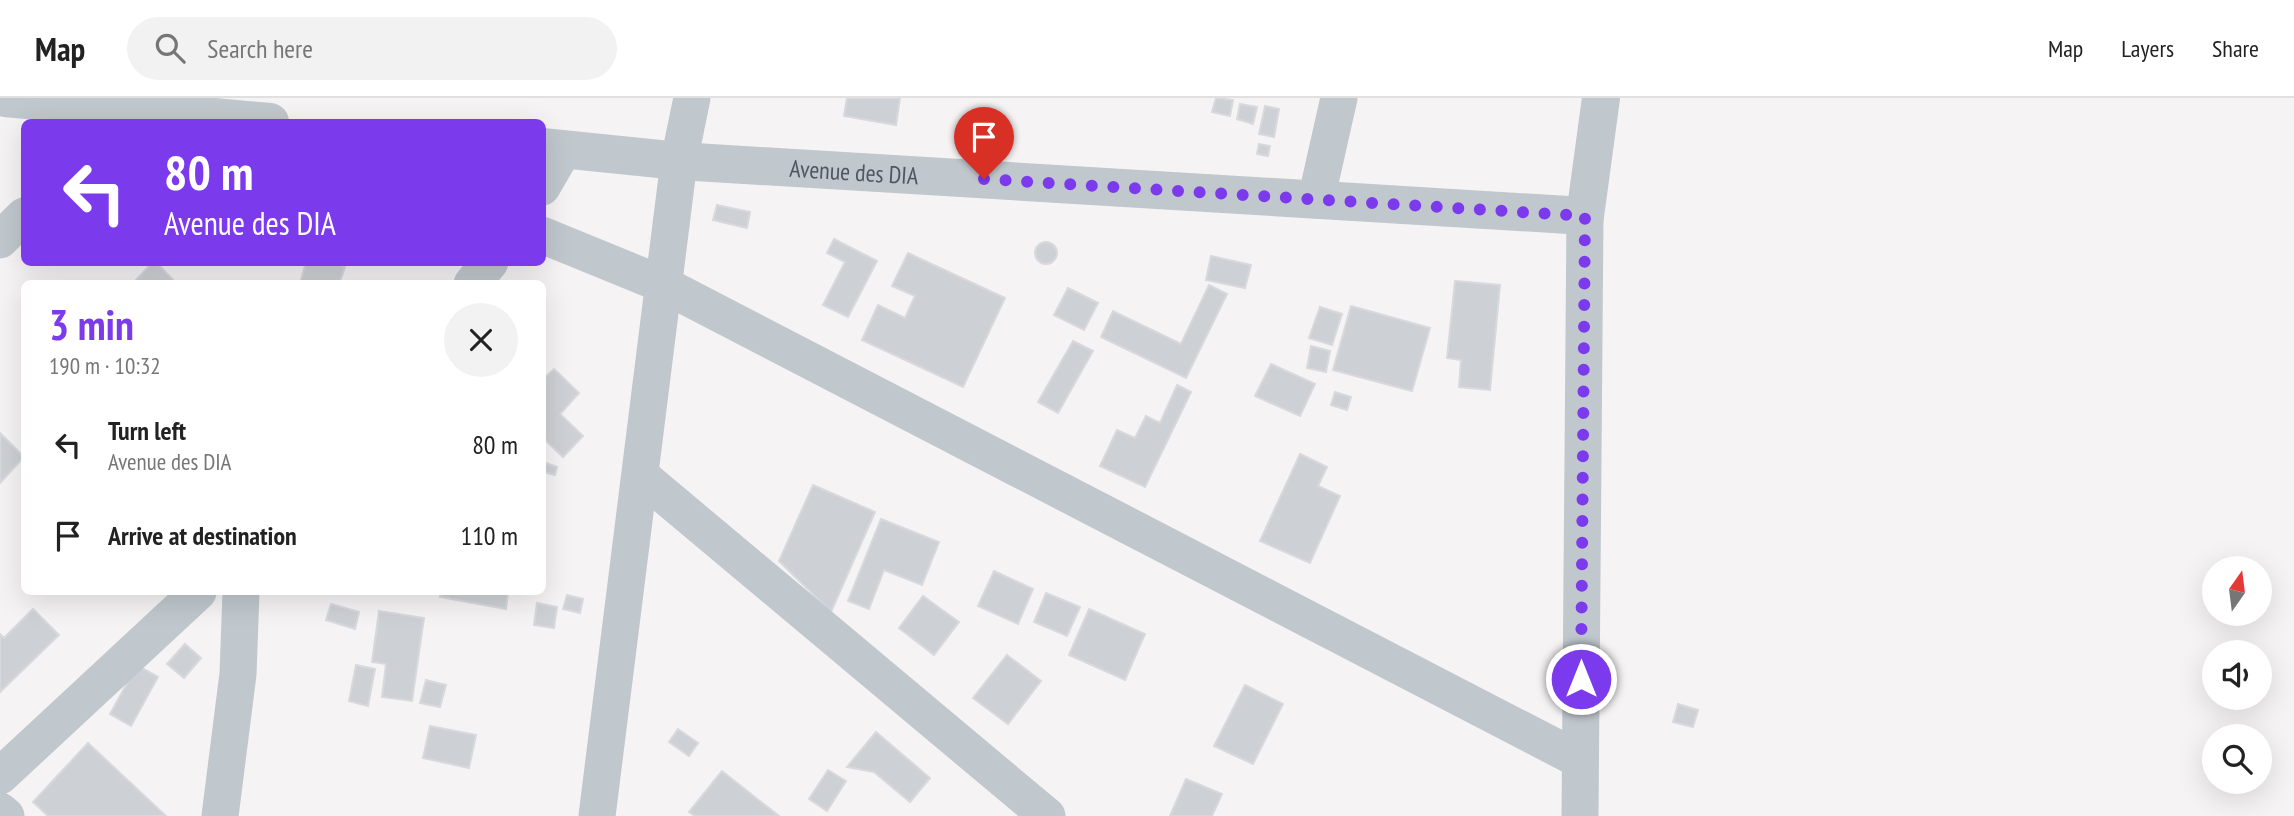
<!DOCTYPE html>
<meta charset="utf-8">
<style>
body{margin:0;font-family:"PT Sans Narrow",sans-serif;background:#f2f2f2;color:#222;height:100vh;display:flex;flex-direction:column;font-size:26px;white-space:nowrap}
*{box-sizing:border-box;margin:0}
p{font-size:23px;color:#767676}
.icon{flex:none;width:38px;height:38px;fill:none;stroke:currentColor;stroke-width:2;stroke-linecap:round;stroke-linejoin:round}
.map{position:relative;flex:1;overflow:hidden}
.panel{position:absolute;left:21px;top:182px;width:525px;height:315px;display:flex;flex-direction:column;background:#fff;border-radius:10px;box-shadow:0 7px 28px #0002}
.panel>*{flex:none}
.banner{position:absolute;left:21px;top:21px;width:525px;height:147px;border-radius:10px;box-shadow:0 7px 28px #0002;background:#7c3aed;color:#fff;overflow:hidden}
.needle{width:46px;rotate:14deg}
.fabs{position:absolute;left:2202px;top:458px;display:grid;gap:14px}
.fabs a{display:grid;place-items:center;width:70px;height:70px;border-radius:50%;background:#fff;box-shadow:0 7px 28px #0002;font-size:35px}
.pin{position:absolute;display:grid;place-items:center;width:60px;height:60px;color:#fff;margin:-72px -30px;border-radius:50% 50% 50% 0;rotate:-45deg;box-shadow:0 0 7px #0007}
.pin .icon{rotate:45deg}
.me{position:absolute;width:77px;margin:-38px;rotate:0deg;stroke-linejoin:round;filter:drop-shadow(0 0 5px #0008)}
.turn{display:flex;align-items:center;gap:24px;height:147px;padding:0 28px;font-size:32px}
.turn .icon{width:91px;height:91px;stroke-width:2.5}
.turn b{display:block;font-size:49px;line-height:60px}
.round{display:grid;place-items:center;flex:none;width:74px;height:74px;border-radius:37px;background:#f2f2f2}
.overview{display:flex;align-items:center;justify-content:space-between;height:119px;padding:0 28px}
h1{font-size:42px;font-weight:700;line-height:52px;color:#7c3aed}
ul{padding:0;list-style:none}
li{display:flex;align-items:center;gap:21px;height:91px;padding:0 28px}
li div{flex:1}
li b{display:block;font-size:26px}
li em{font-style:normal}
header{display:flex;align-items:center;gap:42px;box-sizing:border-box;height:98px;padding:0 35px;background:#fff;border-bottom:2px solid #e0e0e0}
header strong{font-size:33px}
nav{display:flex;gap:38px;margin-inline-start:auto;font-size:24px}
.search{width:490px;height:63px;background:#f2f2f2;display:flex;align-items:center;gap:18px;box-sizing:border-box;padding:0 24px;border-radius:38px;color:#767676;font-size:26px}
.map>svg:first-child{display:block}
.building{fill:#cdd0d4;stroke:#d8d9dd;stroke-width:2}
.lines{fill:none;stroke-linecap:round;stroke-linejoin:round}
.minor{stroke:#c0c7cd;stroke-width:37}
.tertiary{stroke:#c0c7cd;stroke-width:38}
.route{stroke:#7c3aed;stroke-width:12;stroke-dasharray:0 21.6}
.labels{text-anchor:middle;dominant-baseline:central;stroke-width:6;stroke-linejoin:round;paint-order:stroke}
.street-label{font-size:24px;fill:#4d575e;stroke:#fff}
</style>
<header>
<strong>Map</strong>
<div class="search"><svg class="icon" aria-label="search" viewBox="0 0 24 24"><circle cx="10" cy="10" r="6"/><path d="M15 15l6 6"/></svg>Search here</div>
<nav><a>Map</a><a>Layers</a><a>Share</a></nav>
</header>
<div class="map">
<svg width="2294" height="718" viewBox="0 0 2294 718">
<rect width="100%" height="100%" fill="#f5f3f3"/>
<path class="building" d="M847 0H900L896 27 844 18Z
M1216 0 1233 2 1230 18 1212 14Z
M1240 6 1257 9 1253 26 1237 21Z
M1265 8 1279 11 1274 39 1259 36Z
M1259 46 1270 48 1268 58 1257 56Z
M717 107 750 114 747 130 713 122Z
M834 141 877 163 848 219 823 207 845 164 827 155Z
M1035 155a11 11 0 1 1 22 0a11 11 0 1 1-22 0Z
M908 155 1005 200 963 289 862 242 878 207 905 220 915 198 892 188Z
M1211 158 1251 167 1245 190 1206 182Z
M153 164H156L177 186H132Z
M306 164H331L345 169 339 186H300Z
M1455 183 1500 187 1490 292 1459 289 1461 262 1447 260Z
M1209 187 1227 196 1186 280 1101 239 1113 213 1181 246Z
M1068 190 1098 205 1084 232 1054 217Z
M1351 208 1430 230 1412 293 1333 272Z
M1320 209 1342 216 1332 247 1309 240Z
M1073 243 1093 253 1058 315 1038 304Z
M1311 248 1330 253 1326 274 1307 270Z
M1271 266 1315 286 1300 318 1255 298Z
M554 271 579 295 560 316 583 338 563 359 542 339V282Z
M1177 287 1191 294 1145 389 1100 368 1117 332 1135 340 1146 318 1160 325Z
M1335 294 1351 299 1347 312 1331 307Z
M0 335 24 359 0 385Z
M1300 356 1327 369 1318 388 1340 398 1310 465 1260 443Z
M546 365 557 369 555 377 543 374Z
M813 387 875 414 831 514 779 463Z
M881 421 939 444 922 487 884 472 869 511 848 503Z
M994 473 1033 491 1018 526 978 508Z
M441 494H508L506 511 440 499Z
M1046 495 1080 509 1067 538 1034 524Z
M567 497 583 501 580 515 563 511Z
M923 498 959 524 934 557 899 530Z
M537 505 557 509 554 530 534 527Z
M331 506 359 514 355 531 326 522Z
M33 511 59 537 0 594V536L4 540Z
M1089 511 1145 536 1125 582 1069 557Z
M379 513 424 520 412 603 382 599 386 566 372 564Z
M185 546 201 560 184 580 167 566Z
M1007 557 1041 583 1008 626 973 600Z
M137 567 158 579 131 628 110 616Z
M356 567 375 571 368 608 349 603Z
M426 582 446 587 440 609 420 605Z
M1245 587 1283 606 1253 666 1214 648Z
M1678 606 1698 612 1693 629 1673 624Z
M430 628 476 637 469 670 423 660Z
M678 631 698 645 689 658 669 644Z
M876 634 930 680 910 704 874 674 847 669Z
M88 645 166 718H48L33 704Z
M828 672 846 683 827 713 809 701Z
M722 673 779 718H695L689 714Z
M1186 681 1222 696 1212 718H1170Z"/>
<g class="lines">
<path class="minor" d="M542 89 564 51
M1316 102 1339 0
M542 137 664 187 1580 662
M0 142 24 118
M472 186 490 164
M640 377 1047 718
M0 678 198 494
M0 713 6 718
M220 718 238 576 241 494
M597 718 679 63 692 0
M1580 718 1585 118"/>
<g class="tertiary">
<path d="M5 0 270 24"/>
<path id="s1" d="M542 49 679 63 1585 118 1601 0"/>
</g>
</g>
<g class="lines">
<path class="route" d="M984 81 1585 118 1581 581"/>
</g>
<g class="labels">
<g class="street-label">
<text stroke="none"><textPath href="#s1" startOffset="313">Avenue des DIA</textPath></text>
</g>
</g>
</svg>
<div class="fabs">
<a><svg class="needle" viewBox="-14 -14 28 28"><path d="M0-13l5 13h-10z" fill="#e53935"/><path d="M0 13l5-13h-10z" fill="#767676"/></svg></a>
<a><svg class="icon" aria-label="sound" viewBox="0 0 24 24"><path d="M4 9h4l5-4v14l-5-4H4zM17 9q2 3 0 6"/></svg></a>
<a><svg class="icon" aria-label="search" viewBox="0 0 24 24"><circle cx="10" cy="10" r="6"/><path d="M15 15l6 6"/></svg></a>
</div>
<div class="pin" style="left:984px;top:81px;background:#d93025"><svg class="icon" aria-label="arrive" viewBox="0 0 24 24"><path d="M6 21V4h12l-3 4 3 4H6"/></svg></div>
<svg class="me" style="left:1581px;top:581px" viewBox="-20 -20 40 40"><circle r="17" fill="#7c3aed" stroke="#fff" stroke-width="3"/><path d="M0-11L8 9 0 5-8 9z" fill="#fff"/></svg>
<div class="banner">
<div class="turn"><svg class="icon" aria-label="left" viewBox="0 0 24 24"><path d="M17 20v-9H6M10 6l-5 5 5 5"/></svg><div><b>80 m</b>Avenue des DIA</div></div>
</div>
<section class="panel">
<div class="overview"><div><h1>3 min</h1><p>190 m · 10:32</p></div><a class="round"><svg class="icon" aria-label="close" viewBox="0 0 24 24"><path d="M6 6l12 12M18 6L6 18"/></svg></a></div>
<ul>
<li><svg class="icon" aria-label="left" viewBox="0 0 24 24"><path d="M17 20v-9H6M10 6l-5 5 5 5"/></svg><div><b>Turn left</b><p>Avenue des DIA</p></div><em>80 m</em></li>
<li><svg class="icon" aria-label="arrive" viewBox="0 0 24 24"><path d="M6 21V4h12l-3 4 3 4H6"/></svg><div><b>Arrive at destination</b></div><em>110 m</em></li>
</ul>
</section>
</div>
